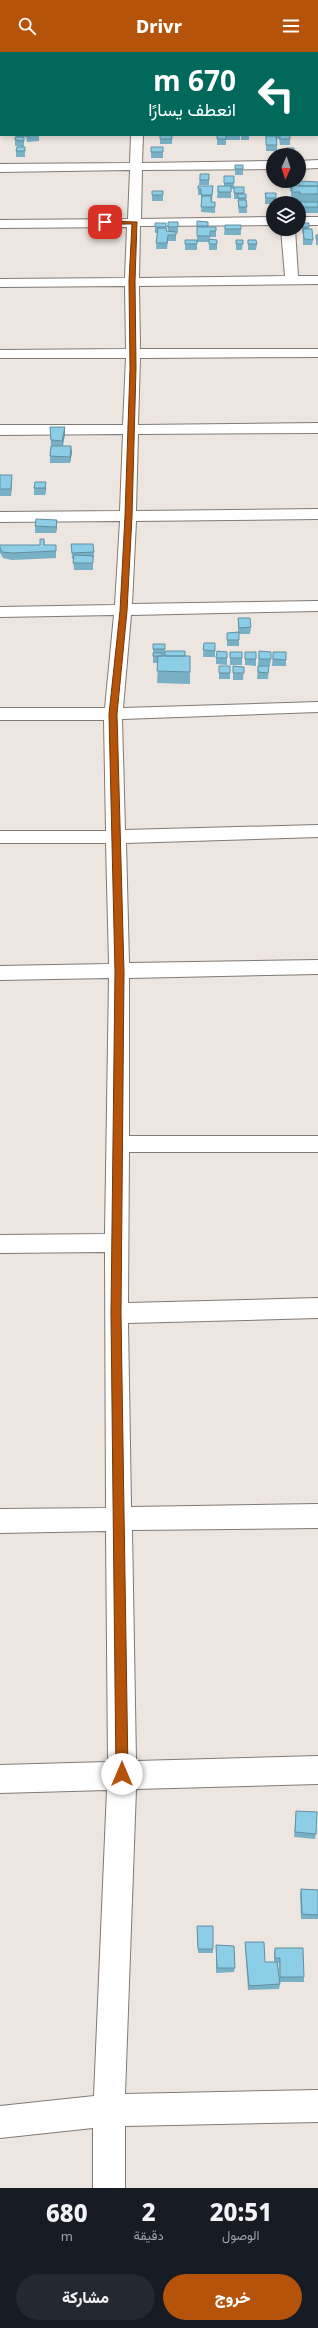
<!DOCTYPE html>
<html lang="ar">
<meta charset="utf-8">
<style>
body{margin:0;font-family:"Noto Sans",Vazirmatn,sans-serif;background:#242831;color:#f1f3f6;direction:rtl;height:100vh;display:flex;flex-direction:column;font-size:15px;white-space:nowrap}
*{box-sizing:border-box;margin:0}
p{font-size:13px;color:#9ea1a6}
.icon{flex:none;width:22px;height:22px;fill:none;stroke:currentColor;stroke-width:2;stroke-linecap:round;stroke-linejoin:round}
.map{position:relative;height:2136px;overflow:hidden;direction:ltr}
.side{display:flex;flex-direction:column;background:#171b24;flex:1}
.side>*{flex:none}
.hud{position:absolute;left:0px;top:0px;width:318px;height:84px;box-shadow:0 2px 6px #0003;direction:rtl;background:#00695c;color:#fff;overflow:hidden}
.needle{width:26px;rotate:183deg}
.fabs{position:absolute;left:266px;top:96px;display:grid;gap:8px}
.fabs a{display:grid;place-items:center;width:40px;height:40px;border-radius:50%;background:#171b24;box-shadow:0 2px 6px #0003;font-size:20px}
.pin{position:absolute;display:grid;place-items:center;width:34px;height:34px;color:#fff;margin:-17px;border-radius:8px;box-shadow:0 2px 6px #0006}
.me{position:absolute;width:44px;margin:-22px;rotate:0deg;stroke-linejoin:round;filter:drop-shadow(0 0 3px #0008)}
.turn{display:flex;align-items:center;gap:14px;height:84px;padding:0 16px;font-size:18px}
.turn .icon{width:52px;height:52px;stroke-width:2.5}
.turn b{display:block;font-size:28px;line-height:34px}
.eta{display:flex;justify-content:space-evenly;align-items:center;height:68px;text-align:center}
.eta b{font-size:24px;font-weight:800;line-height:28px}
.cta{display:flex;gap:8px;margin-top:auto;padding:8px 16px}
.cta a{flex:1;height:46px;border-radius:24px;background:#b45309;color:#fff;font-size:16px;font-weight:800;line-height:46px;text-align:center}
.cta a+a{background:#242831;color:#f1f3f6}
header{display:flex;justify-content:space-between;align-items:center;height:52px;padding:0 16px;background:#b45309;color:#fff;font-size:18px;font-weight:800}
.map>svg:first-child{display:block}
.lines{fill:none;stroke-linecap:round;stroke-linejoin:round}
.minor-casing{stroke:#817a74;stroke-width:2}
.minor{fill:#fff;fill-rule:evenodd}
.wall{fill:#78b1c6}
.shaded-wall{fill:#6290a1}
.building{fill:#8ccee6;stroke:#6290a1}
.route{fill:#b45309;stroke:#753606}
</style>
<header><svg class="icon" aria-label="menu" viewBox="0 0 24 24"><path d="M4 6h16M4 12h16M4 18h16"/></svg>Drivr<svg class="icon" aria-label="search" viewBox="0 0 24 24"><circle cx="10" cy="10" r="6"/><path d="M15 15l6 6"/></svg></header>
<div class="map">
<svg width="318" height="2136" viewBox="0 0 318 2136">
<rect width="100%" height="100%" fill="#ede5df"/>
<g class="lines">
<g class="minor-casing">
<path id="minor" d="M129 0H141V1H129Z
M317 9H318V15H317Z
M0 11H1V17H0Z
M317 60H318V68H317Z
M0 62H1V70H0Z
M131 83H143L142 111 273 109V117L142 118 141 167 273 165V173L140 174 139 226 285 224 281 177H295L298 224H318V232L139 234 140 297H318V305L140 306 138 373 318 371V381L138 382 136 459 318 457V467L136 469 132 552 318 549V559L131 563 123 656 318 650V660L122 667 125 778 318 773V785L126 791 129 911 318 908V922L129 926V1084H318V1100H129L128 1251 318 1246V1266L128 1271 131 1455 318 1452V1476L132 1478 136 1709 318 1704V1732L136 1737 125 2042 318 2038V2070L125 2074V2136H93V2076L0 2086V2054L94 2044 107 1738 0 1741V1713L108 1710 106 1479 0 1481V1457L106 1456 105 1200 0 1201V1183L105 1182 109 926 0 928V914L109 912 106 791H0V779H106L104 668H0V656H105L114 563 0 565V555L115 553 120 469 0 470V460L120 459 123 382 0 383V373H123L126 306H0V298L126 297 125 234 0 235V227L125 226 127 175 0 176V168L128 167 130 118 0 120V112L130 111Z
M318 108V116L299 117V109Z
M299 165H318V173H299Z"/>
</g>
<use href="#minor" class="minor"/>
</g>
<path class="wall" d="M317 72H318V84H308V83H317Z
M6 83H14V84H6Z
M16 83H39V89L27 90 26 85H24V95L15 94V85H16Z
M160 83H172V92H160Z
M217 83H240V88H226V93H217Z
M241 83H249V88H241Z
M276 83H290V93H280L279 87H277V99H266V84H276Z
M25 95V105H16V99Z
M151 95H163V106H151Z
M286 96H294V103H286Z
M235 113H243V123H235Z
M299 113 303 117 302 128H299Z
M200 122H209V133H199Z
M224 124 234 131V137H231V146H217L218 134H224Z
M290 129H298L297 134 318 130V161H299V151L292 150 291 143V139H290Z
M198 134H213L212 149H211V150H215V161L201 160 202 149H201V143H198Z
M234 135H244V142H246L247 161H239L238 154V147H234Z
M152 139H163V149H152Z
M265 141 276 146V151H273V152H265Z
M197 169 208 170V175H216V185H210V187L217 188V198H209V190H197V198H185V188H197Z
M168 170H178V181H176V189H168L167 197H156L157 181H155V171H166V179H168Z
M302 171H309V177L313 188 312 193H303V181H302Z
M225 173H241V183H224Z
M316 183H318V193H316Z
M236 188H243L242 198H236Z
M248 188 257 192 256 198H248Z
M50 375 65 382 63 394 72 400 70 411H50V404L51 394Z
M0 423H12V429L11 444H0Z
M34 436H46L45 443H34Z
M35 474H57L56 481H35Z
M44 487 45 493 56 499V506L12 508 3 506 0 501V493H40Z
M71 492 94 500V506H93V518H74L73 507H72Z
M238 566 251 575 250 582H239V594H227V581L238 580Z
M204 591H215V605H203Z
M153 592H165V599L185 604 190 616V632L157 631 158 611H153Z
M259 599 271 607 270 614H260H269L268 627H257Z
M227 600V613L216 612V606Z
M230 600H242V613H230Z
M245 600H256V614L245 613Z
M273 600H286V614H272Z
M219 614H230V627H219Z
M233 614 244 615 243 628H233Z
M296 1759 316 1782 315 1787 294 1785Z
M301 1837 318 1838V1867H301L300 1842Z
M197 1879 213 1897V1901H198Z
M245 1890 265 1910H274V1900L275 1896 304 1925V1930H280L279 1911H278L280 1932 279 1937 248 1938 245 1895Z
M216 1893 235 1916 234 1920 216 1921Z"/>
<path class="shaded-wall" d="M65 375V382L62 395V389Z
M71 394 72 400 70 411V405Z
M12 423V429L11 444V437Z
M46 430V436L45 443V436Z
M57 468V474L56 481V475Z"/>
<path class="building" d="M317 72H318V78H317Z
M26 83H39L27 84Z
M160 83H172V87H160Z
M217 83H226V87H217Z
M280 83H290V87H280Z
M266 84H276L277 93H266Z
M15 85H24V89L15 88Z
M17 95H25V99H16Z
M151 95H163V100H151Z
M286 96H294V100H287Z
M235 113H243V117H235Z
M299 113H303V117H299Z
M299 118H302V122H299Z
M200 122H209V128H200Z
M224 124H234V131H224Z
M290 129H298L297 133H290Z
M299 129 318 130V134H299Z
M198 134H213L212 143H201V137H198Z
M218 134H231V140H218Z
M292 134H318V142H300V140H292Z
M234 135H244V141H234Z
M152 139H163V143H152Z
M265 141H276V146H266Z
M238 142H246V146H238Z
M202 144H211V150H215V155H201Z
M238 148H246L247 155H239Z
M290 150H318V155H299V151H290Z
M197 169 208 170V174H197Z
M168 170H178V175H168Z
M155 171H166V175H155Z
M302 171H309V175H302Z
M225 173H241V177H225Z
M197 175H216V179H210V184H197Z
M158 176H167L166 179 176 180V183H168L167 191H156Z
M303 177H312L313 188 304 187Z
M316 183H318V187H316Z
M209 187 217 188V192H209Z
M185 188H197V192H185Z
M236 188H243V192H236Z
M248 188H256L257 192H248Z
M50 375H65L62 389 51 388Z
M51 394H71L70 405 50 404Z
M0 423H12L11 437H0Z
M35 430H46L45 436H34Z
M36 467 57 468 56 475 35 474Z
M40 487H44V493H56V499L12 501 2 500 0 496V493H40Z
M71 492H93L94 500 72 501Z
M74 503 93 504V511H73Z
M238 566H250L251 575 239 576Z
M239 580V588H227V581Z
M204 591H215V599L203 598Z
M153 592H165V597H153Z
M165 599H185V604H165Z
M217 599 227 600V606H216Z
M259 599 271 600V607H259Z
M230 600H242V606H230Z
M245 600H256V607H245Z
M273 600H286V608L273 607Z
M153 601H162V604H153Z
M158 604H190V620L157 619Z
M219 614H230V621H219Z
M233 614 244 615V621H233Z
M258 614H269L268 621 258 620Z
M296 1759 317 1760 316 1782 295 1780Z
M301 1837 318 1838V1863L302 1862Z
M197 1874H213V1897H198Z
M245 1890H264L265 1910H277L280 1932 249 1934Z
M216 1893 234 1894 235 1916H217Z
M275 1896H303L304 1925H280V1906H275Z"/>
<path class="route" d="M105 169 137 170 135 229 136 316 132 464 127 559 117 662 124 920 121 1261 128 1722 126 1726 122 1728 118 1726 116 1722 111 1261 115 920 109 662 120 559 125 464 130 316 129 229 132 172H103Z"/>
</svg>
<div class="fabs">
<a><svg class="needle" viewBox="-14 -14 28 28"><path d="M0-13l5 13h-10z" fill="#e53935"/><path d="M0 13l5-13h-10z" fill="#9ea1a6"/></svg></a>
<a><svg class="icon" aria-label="layers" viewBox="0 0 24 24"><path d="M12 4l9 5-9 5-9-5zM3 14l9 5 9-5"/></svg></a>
</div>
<div class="pin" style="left:105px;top:170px;background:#d93025"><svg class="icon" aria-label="arrive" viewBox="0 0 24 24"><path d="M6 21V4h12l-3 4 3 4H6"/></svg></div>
<svg class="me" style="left:122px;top:1722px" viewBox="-20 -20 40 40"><circle r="19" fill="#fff"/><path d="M0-13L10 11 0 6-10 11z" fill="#b45309"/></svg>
<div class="hud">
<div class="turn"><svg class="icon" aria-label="left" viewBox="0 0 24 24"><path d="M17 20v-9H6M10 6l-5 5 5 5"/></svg><div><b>670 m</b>انعطف يسارًا</div></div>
</div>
</div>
<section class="side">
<div class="eta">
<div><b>20:51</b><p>الوصول</p></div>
<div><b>2</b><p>دقيقة</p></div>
<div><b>680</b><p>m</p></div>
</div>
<div class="cta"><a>خروج</a><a>مشاركة</a></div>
</section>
